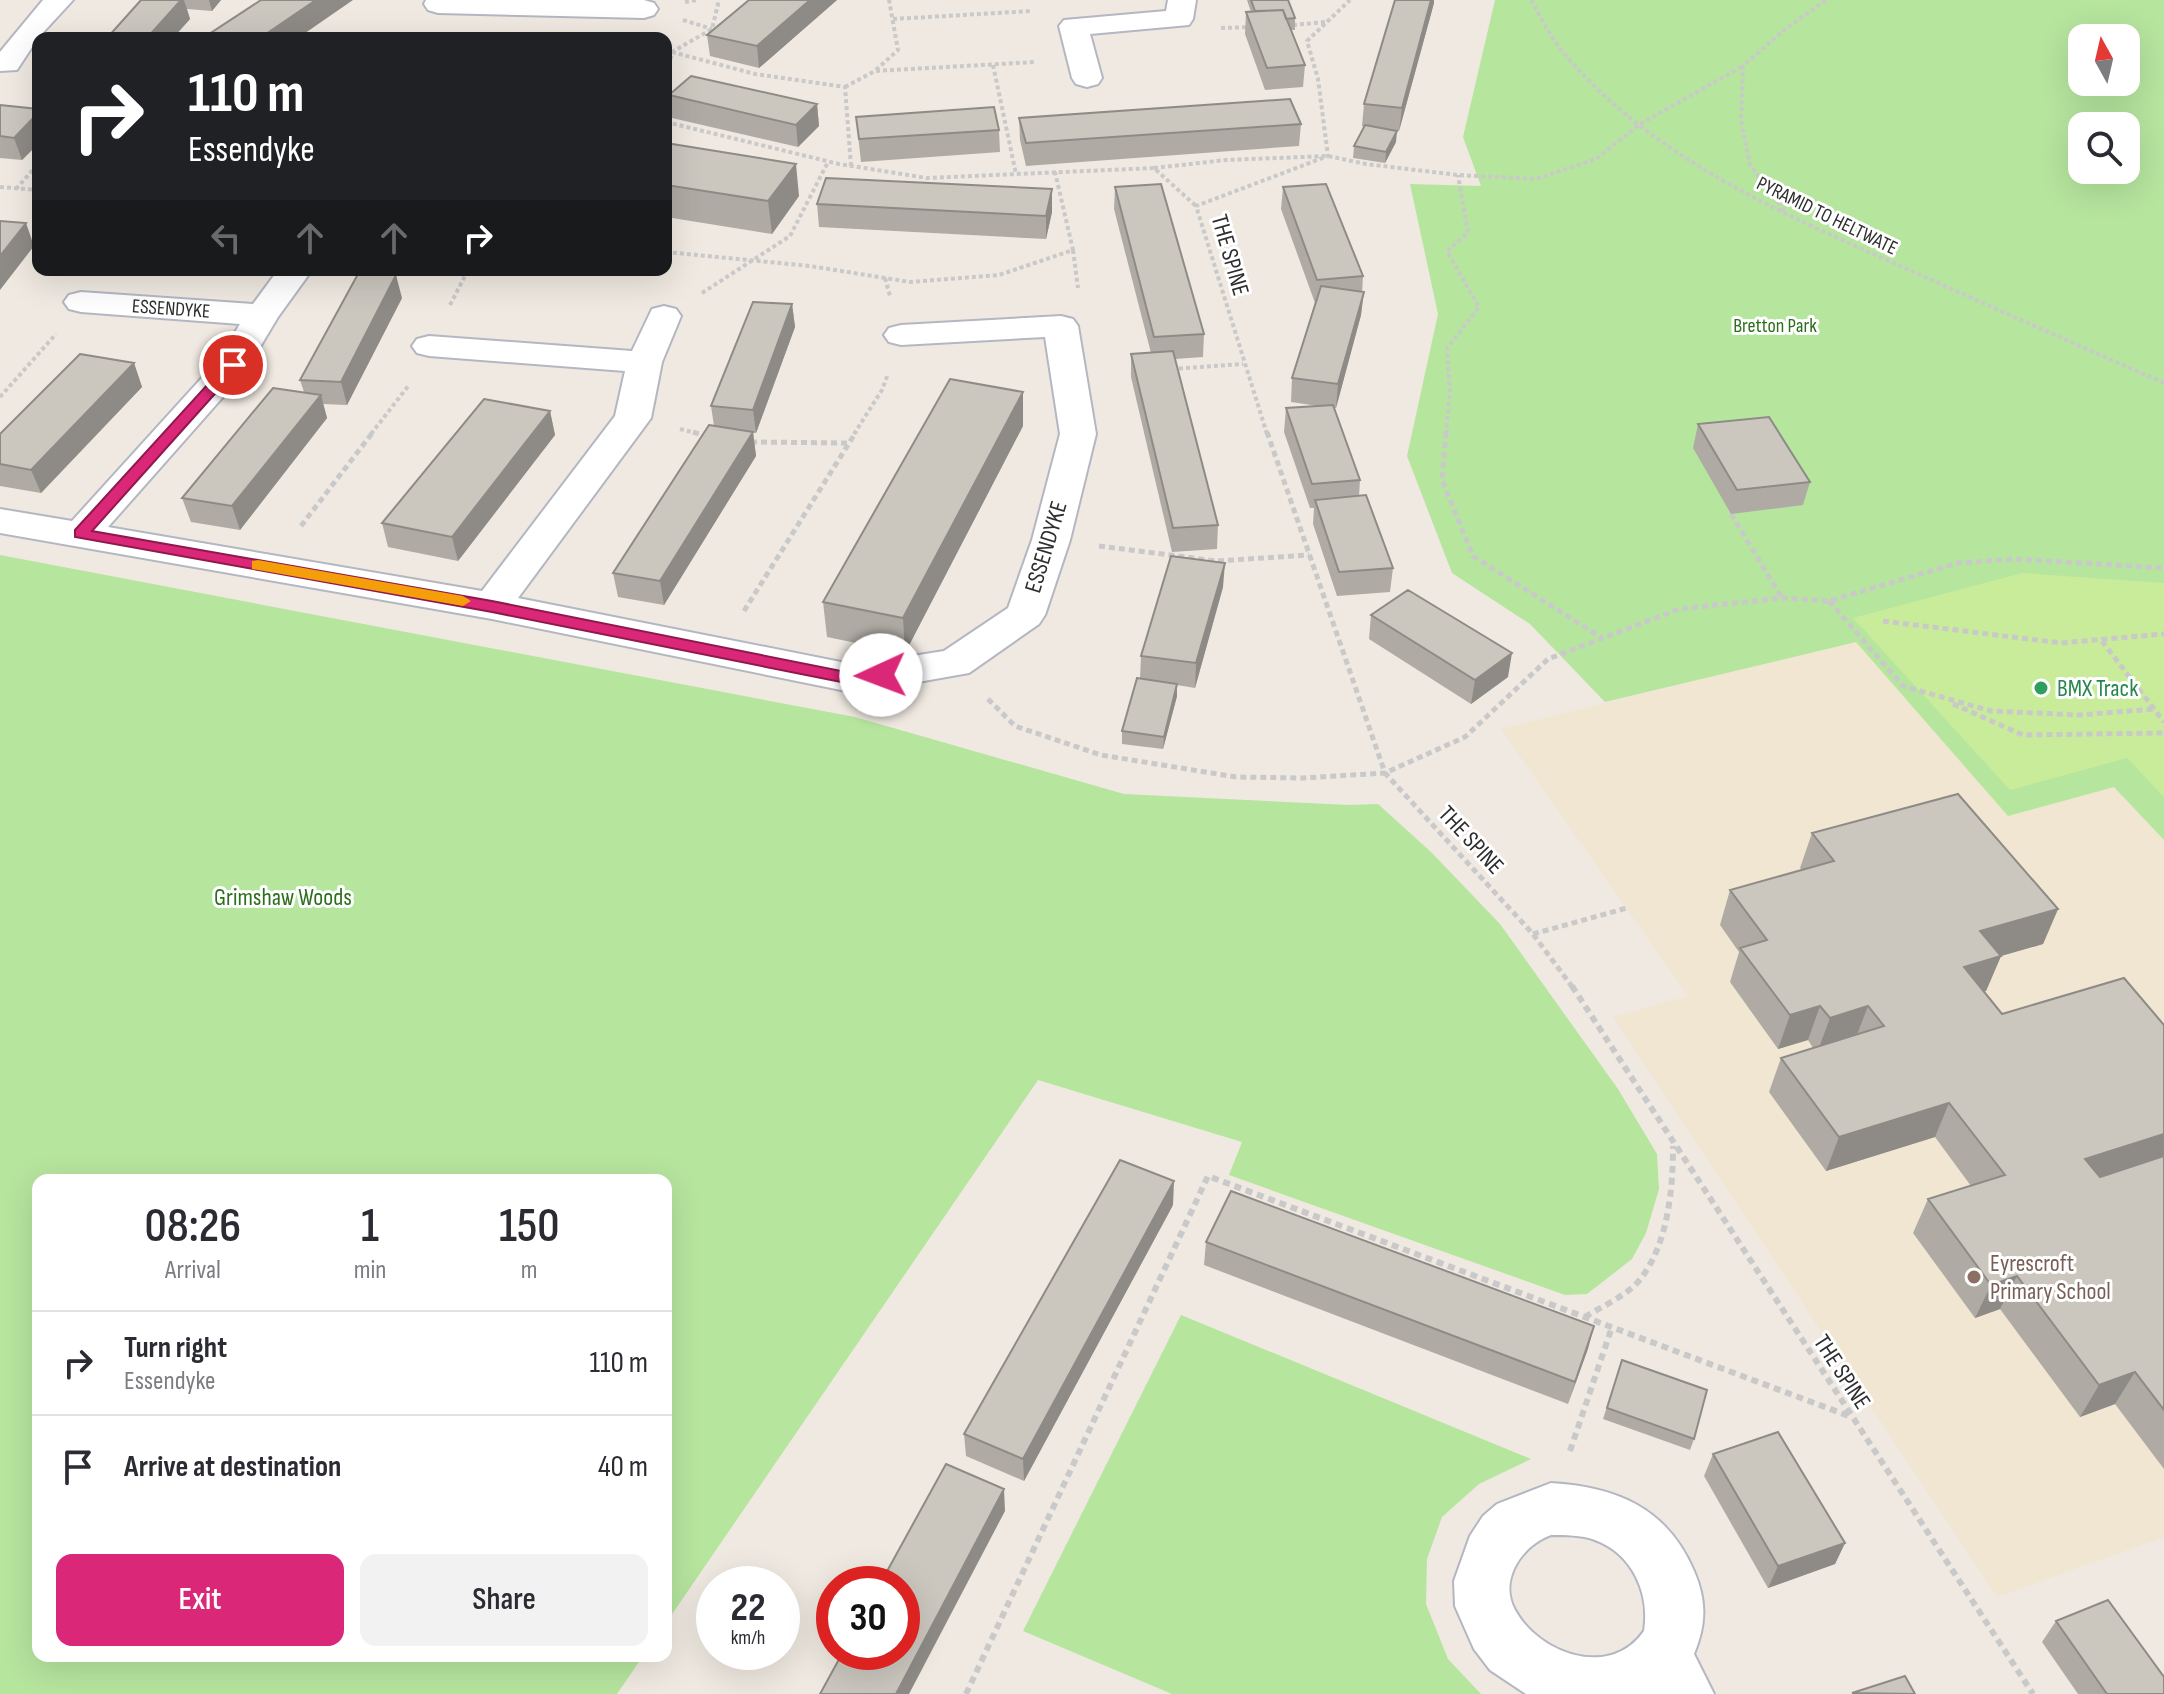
<!DOCTYPE html>
<style>
body{margin:0;font-family:"Sofia Sans Condensed",sans-serif;background:#f2f2f3;color:#2b2b33;height:100vh;display:flex;flex-direction:column;font-size:30px;white-space:nowrap}
*{box-sizing:border-box;margin:0}
p{font-size:26px;color:#7c7c81}
.icon{flex:none;width:44px;height:44px;fill:none;stroke:currentColor;stroke-width:2;stroke-linecap:round;stroke-linejoin:round}
.map{position:relative;flex:1;overflow:hidden}
.panel{position:absolute;left:32px;top:1174px;width:640px;height:488px;display:flex;flex-direction:column;background:#fff;border-radius:16px;box-shadow:0 8px 32px #0002}
.panel>*{flex:none}
.hud{position:absolute;left:32px;top:32px;width:640px;height:244px;border-radius:16px;box-shadow:0 8px 32px #0002;background:#202124;color:#fff;overflow:hidden}
.needle{width:52px;rotate:352deg}
.fabs{position:absolute;left:2068px;top:24px;display:grid;gap:16px}
.fabs a{display:grid;place-items:center;width:72px;height:72px;border-radius:16px;background:#fff;box-shadow:0 8px 32px #0002;font-size:40px}
.speed{position:absolute;left:696px;top:1566px;display:flex;gap:16px;font-size:40px;font-weight:700;text-align:center}
.speed>*{display:grid;place-content:center;width:104px;height:104px;border-radius:50%;background:#fff;box-shadow:0 8px 32px #0002;line-height:1}
.speed small{font-size:20px;font-weight:400}
.speed .limit{border:12px solid #d22;background:#fff;color:#111}
.pin{position:absolute;display:grid;place-items:center;width:68px;height:68px;color:#fff;margin:-34px;border:4px solid #fff;border-radius:50%;box-shadow:0 2px 8px #0007}
.me{position:absolute;width:88px;margin:-44px;rotate:268deg;stroke-linejoin:round;filter:drop-shadow(0 0 6px #0008)}
.turn{display:flex;align-items:center;gap:28px;height:168px;padding:0 24px;font-size:36px}
.turn .icon{width:104px;height:104px;stroke-width:2.5}
.turn b{display:block;font-size:56px;line-height:68px}
.lanes{display:flex;align-items:center;height:76px;padding:0 24px;background:#0003;justify-content:center;gap:40px;direction:ltr}
.lanes .off{opacity:.35}
.eta{display:flex;justify-content:space-evenly;align-items:center;height:136px;text-align:center}
.eta b{font-size:48px;font-weight:600;line-height:56px}
.button{display:flex;gap:16px;margin-top:auto;padding:16px 24px}
.button a{flex:1;height:92px;border-radius:16px;background:#db2777;color:#fff;font-size:32px;font-weight:600;line-height:92px;text-align:center}
.button a+a{background:#f2f2f3;color:#2b2b33}
ul{padding:0;list-style:none}
li{display:flex;align-items:center;gap:24px;height:104px;padding:0 24px;border-top:2px solid #e1e1e2}
li div{flex:1}
li b{display:block;font-size:30px}
li em{font-style:normal}
.map>svg:first-child{display:block}
.education{fill:#f0e6d1}
.green{fill:#b6e59e;fill-rule:evenodd}
.pitch{fill:#c9ec9a}
.lines{fill:none;stroke-linecap:round;stroke-linejoin:round}
.minor-casing{stroke:#b4b7c1;stroke-width:4}
.path-far2{stroke:#c9c9c9;stroke-width:4;stroke-dasharray:4 3;stroke-linecap:butt}
.path-far1{stroke:#c9c9c9;stroke-width:5;stroke-dasharray:6 4;stroke-linecap:butt}
.path{stroke:#c9c9c9;stroke-width:6;stroke-dasharray:7 5;stroke-linecap:butt}
.minor{fill:#fff;fill-rule:evenodd}
.wall{fill:#afaba4}
.shaded-wall{fill:#8e8b86}
.building{fill:#cbc7bf;stroke:#8e8b86;stroke-width:2}
.route{fill:#db2777;stroke:#8e194d;stroke-width:2}
.slow{fill:#f59e0b}
.leisure-dot{fill:#2e9e5b;stroke:#fff;stroke-width:3}
.education-dot{fill:#8d6e63;stroke:#fff;stroke-width:3}
.labels{text-anchor:middle;dominant-baseline:central;stroke-width:6;stroke-linejoin:round;paint-order:stroke}
.far-street-label{font-size:20px;fill:#2e2e2e;stroke:#fff}
.far-park-label{font-size:20px;fill:#2c6e1b;stroke:#fff}
.street-label{font-size:24px;fill:#2e2e2e;stroke:#fff}
.leisure-label{font-size:24px;fill:#27864d;stroke:#fff;text-anchor:start}
.park-label{font-size:24px;fill:#2c6e1b;stroke:#fff}
.education-label{font-size:24px;fill:#785e54;stroke:#fff;text-anchor:start}
</style>
<div class="map">
<svg width="2164" height="1694" viewBox="0 0 2164 1694">
<rect width="100%" height="100%" fill="#efe9e1"/>
<path class="education" d="M1856 641 2008 816 2114 787 2164 840V1537L1997 1597 1613 1017 1688 996 1501 729Z"/>
<path class="green" d="M1495 0H2164V840L2114 787 2008 816 1856 642 1605 702 1530 624 1452 573 1407 456 1438 314 1410 184 1481 186 1463 137ZM2082 38H2126V82H2082ZM2082 126H2126V170H2082Z
M0 555 855 717 1124 794 1349 805 1378 804 1431 852 1500 924 1618 1089 1657 1154 1659 1189 1646 1233 1632 1259 1587 1294 1565 1295 1229 1175 1242 1142 1038 1080 666 1623V1180H38V1656H643L617 1694H0Z
M1181 1315 1531 1459 1479 1484 1442 1517 1427 1559 1426 1604 1448 1659 1481 1694H1172L1023 1631Z"/>
<path class="pitch" d="M2022 573 2164 583V797L2127 758 2010 790 1853 618Z"/>
<g class="lines">
<g class="minor-casing">
<path id="minor" d="M43 0H73L38 38 17 70 0 71V52Z
M426 0H644L654 3 658 9 654 15 644 18 438 13 428 10 424 4Z
M1168 0H1196L1193 19 1189 25 1090 34 1102 78 1098 84 1087 87 1076 84 1072 78 1059 26 1064 20 1166 11Z
M278 270H312L278 317 245 372 108 527 482 591 615 416 625 371 429 356 417 353 412 346 417 339 429 336 632 351 652 309 664 306 676 309 681 316 662 362 651 418 518 598 856 665 944 651 1008 608 1032 540 1060 434 1045 337 901 345 889 342 884 335 889 328 901 325 1061 316 1073 319 1078 326 1096 434 1070 540 1045 615 1039 624 969 673 856 693 492 619 0 533V509L72 521 218 360 240 324 81 312 69 309 64 302 69 295 81 292 253 304Z
M1551 1483C1617 1487 1667 1508 1694 1571 1707 1601 1706 1625 1694 1654L1714 1694H1526L1490 1670 1474 1649 1455 1606 1454 1581 1470 1536 1483 1516 1497 1504ZM1551 1535C1565 1535 1581 1535 1595 1540 1633 1554 1650 1594 1644 1631 1611 1679 1540 1655 1515 1610 1498 1579 1523 1545 1551 1535Z"/>
</g>
<path class="path-far2" d="M1531 0C1541 17 1550 37 1563 52 1656 164 1796 219 1925 277 2005 313 2084 348 2164 383
M685 2 697 0
M893 19 1032 11
M683 20 712 29
M1293 25 1326 22
M1221 28 1251 27
M672 52 755 74 845 87 851 166
M993 65 1016 174
M876 70 898 50 889 0
M666 80 672 52 712 29 719 0
M845 87 875 71 1035 62
M666 122 839 164 927 178 1154 168 1196 206
M1154 168 1226 160 1328 156 1366 164 1458 175 1536 179 1596 159 1640 124 1743 66
M0 187 38 190
M16 189 38 164
M1784 211 1750 165 1741 120 1743 66 1784 30 1826 0
M1073 250 1078 288
M666 252 810 266 910 282 999 275 1073 250 1055 172
M885 278 890 296
M702 293 790 236 828 162
M450 305 468 270
M1172 369 1243 364
M0 397 56 334
M680 429 700 434
M371 434 409 385
M854 434 882 390 888 374
M1267 434 1196 206 1328 156 1318 79 1307 41 1350 0
M1446 434 1450 393 1447 348 1479 307 1447 251 1468 233 1458 175"/>
<path class="path-far1" d="M693 432 706 436
M1267 432 1385 773 1533 934 1573 988
M1446 432 1442 480 1473 556 1602 638
M751 442 849 443
M1731 514 1782 598
M301 526 373 432
M1099 546 1217 561 1309 555
M1829 601 1903 686 1991 711 2079 715 2155 709
M744 611 856 432
M1883 621 2061 643 2164 634
M2102 641 2164 722
M988 699 1015 726 1101 755 1236 777 1303 778 1385 773 1465 737 1548 659 1679 609 1782 598 1829 601 1958 563 2015 559 2164 568
M1953 704 2023 735 2164 733
M1533 934 1627 908"/>
<path class="path" d="M1572 986 2033 1694
M1585 1317C1601 1307 1625 1296 1637 1283 1668 1248 1673 1189 1673 1146
M1570 1451 1612 1327
M966 1694 1208 1176 1849 1416"/>
<use href="#minor" class="minor"/>
</g>
<path class="wall" d="M141 0H221L212 11 187 9 190 19 173 38H107Z
M837 0 759 68 710 56 707 35Z
M1247 0H1288L1295 18V30H1291L1305 65 1303 87 1265 90 1245 34 1246 12H1251Z
M1434 3 1399 131 1393 130 1396 142 1385 163 1353 158 1354 146 1364 127 1362 126 1364 104Z
M669 95 817 104 819 126 798 147 672 118Z
M0 105 38 109V144L22 160 0 158Z
M856 117 999 130 1000 152 861 162Z
M1019 118 1301 124 1299 146 1026 166 1020 140Z
M666 143 799 196 772 234 666 217Z
M1115 187 1204 334 1203 357 1175 359 1218 525 1217 549 1172 552 1131 377V354L1151 353 1114 209Z
M1283 187 1363 276 1361 315 1336 408H1334L1360 480 1359 496 1393 568 1390 592 1337 596 1313 524 1314 508H1310L1284 432 1286 408 1318 406 1291 402 1292 378 1315 303 1281 209Z
M817 204 1052 212 1046 239 819 227Z
M402 298 347 405 323 404 327 418 240 530 191 522 182 498 304 392 300 380Z
M792 304 795 327 756 433H753L756 456 664 605 618 597 613 573 714 426 711 406Z
M134 363 142 387 41 493 0 486V434Z
M550 411 555 435 458 561 388 547 382 523Z
M1698 424 1810 482 1803 505 1731 514 1693 448Z
M1023 426 905 653 827 637 823 602Z
M1223 587 1195 688 1177 685V696L1163 749 1122 744V731L1140 679 1141 656Z
M1371 615 1508 677 1471 704 1369 639Z
M1812 833 2058 909 2043 944 2001 956 1986 991H1984L2002 1014 2164 1025V1469L2115 1404 2080 1417 2000 1309 1975 1318 1913 1233 1928 1199 1971 1186 1935 1137 1826 1171 1769 1092 1781 1058 1813 1048 1808 1040 1778 1049 1730 982 1739 952 1720 925 1730 890 1802 870 1800 868Z
M1173 1205 1024 1481 966 1456 964 1434Z
M1206 1242 1594 1326 1568 1404 1204 1265Z
M1622 1360 1694 1439 1690 1450 1603 1419Z
M1713 1454 1845 1543 1835 1564 1768 1588 1704 1476Z
M2056 1621 2164 1694H2078L2042 1642Z"/>
<path class="shaded-wall" d="M181 0H184L190 19 173 38H147Z
M209 0H221L212 11Z
M316 0H353L298 38H260Z
M810 0H837L759 68 757 46Z
M1431 0H1434V3L1399 131 1402 108Z
M817 104 819 126 798 147 796 125Z
M38 113V144L22 160 14 138Z
M1397 131 1396 142 1385 163 1386 152Z
M796 164 799 196 772 234 768 201Z
M1052 189V212L1046 239V216Z
M26 223 34 246 0 290V256Z
M396 275 402 298 347 405 341 382Z
M1364 292 1361 315 1336 408 1338 384Z
M792 304 795 327 756 433 753 410Z
M134 363 142 387 41 493 31 470Z
M1023 392V426L905 653 903 618Z
M321 395 327 418 240 530 232 506Z
M550 411 555 435 458 561 452 537Z
M753 432 756 456 664 605 660 581Z
M1225 563 1223 587 1195 688 1196 663Z
M1512 653 1508 677 1471 704 1475 680Z
M1177 684V696L1163 749 1164 737Z
M2058 909 2043 944 1966 966 1980 931Z
M2001 956 1986 991 1950 1002 1964 967Z
M1820 1006 1808 1040 1778 1049 1790 1015Z
M1868 1006 1855 1040 1817 1053 1830 1018Z
M1949 1103 1935 1137 1826 1171 1839 1137Z
M2164 1134V1162L2068 1193 2085 1159Z
M1174 1181 1173 1205 1024 1481 1023 1459Z
M2017 1276 2000 1309 1975 1318 1991 1285Z
M1594 1326 1588 1349 1568 1404 1575 1382Z
M2135 1372 2115 1404 2080 1417 2099 1385Z
M1004 1489 1005 1511 909 1694H896Z
M1845 1543 1835 1564 1768 1588 1778 1566Z"/>
<path class="building" d="M141 0H181L147 38H107Z
M261 0H316L260 38H203Z
M749 0H810L757 46 707 35Z
M1251 0H1288L1295 18 1286 19 1283 10 1255 11Z
M1395 0H1431L1402 108 1364 104Z
M1283 10 1305 65 1267 68 1246 12Z
M691 76 817 104 796 125 669 95Z
M1290 99 1301 124 1026 143 1019 118Z
M0 105 38 109V113L14 138 0 136Z
M994 107 999 130 859 139 856 117Z
M1365 125 1397 131 1386 152 1354 146Z
M666 143 796 164 768 201 666 185Z
M826 178 1052 189 1046 216 817 204Z
M1161 184 1204 334 1154 337 1115 187Z
M1326 184 1363 276 1317 280 1283 187Z
M0 221 26 223 0 256Z
M358 274 396 275 341 382 300 380Z
M1321 286 1364 292 1338 384 1292 378Z
M753 302 792 304 753 410 711 406Z
M1173 351 1218 525 1173 528 1131 354Z
M80 354 134 363 31 470 0 464V434Z
M950 379 1023 392 903 618 823 602Z
M273 388 321 395 232 506 182 498Z
M484 399 550 411 452 537 382 523Z
M1333 405 1360 480 1312 484 1286 408Z
M1769 417 1810 482 1737 490 1698 424Z
M709 425 753 432 660 581 613 573Z
M1366 495 1393 568 1339 572 1315 500Z
M1171 556 1225 563 1196 663 1141 656Z
M1408 590 1512 653 1475 680 1371 615Z
M1137 678 1177 684 1164 737 1122 731Z
M1958 794 2058 909 1980 931 2001 956 1964 967 2002 1014 2124 978 2164 1025V1134L2085 1159 2100 1177 2164 1156V1410L2135 1372 2099 1385 2017 1276 1991 1285 1928 1199 2005 1175 1949 1103 1839 1137 1781 1058 1884 1026 1868 1006 1830 1018 1820 1006 1790 1015 1740 948 1767 940 1730 890 1834 861 1812 833Z
M1120 1160 1174 1181 1023 1459 964 1434Z
M1231 1191 1594 1326 1575 1382 1206 1242Z
M1622 1360 1707 1390 1694 1439 1607 1408Z
M1778 1432 1845 1543 1778 1566 1713 1454Z
M946 1464 1004 1489 896 1694H820L843 1652H902V1584H880Z
M2108 1600 2164 1677V1694H2107L2056 1621Z
M1905 1676 1915 1694 1852 1693Z"/>
<path class="route" d="M233 360 238 362V368L92 531 492 601 856 674 881 669 889 675 887 679 856 685 492 612 75 537V530L228 362Z"/>
<path class="slow" d="M258 560 463 596 471 601 463 606 252 569V561Z"/>
<circle class="leisure-dot" cx="2041" cy="688" r="8"/>
<circle class="education-dot" cx="1974" cy="1277" r="8"/>
<g class="labels">
<g class="far-street-label">
<text transform="translate(1827 216) rotate(26)">PYRAMID TO HELTWATE</text>
<text transform="translate(171 309) rotate(4)">ESSENDYKE</text>
</g>
<g class="far-park-label">
<text x="1775" y="326">Bretton Park</text>
</g>
<g class="street-label">
<text transform="translate(1230 255) rotate(74)">THE SPINE</text>
<text transform="translate(1046 547) rotate(-73)">ESSENDYKE</text>
<text transform="translate(1471 840) rotate(47)">THE SPINE</text>
<text transform="translate(1842 1372) rotate(57)">THE SPINE</text>
</g>
<g class="leisure-label">
<text x="2057" y="688">BMX Track</text>
</g>
<g class="park-label">
<text x="283" y="897">Grimshaw Woods</text>
</g>
<g class="education-label">
<text x="1990" y="1263">Eyrescroft<tspan x="1990" dy="28">Primary School</tspan></text>
</g>
</g>
</svg>
<div class="fabs">
<a><svg class="needle" viewBox="-14 -14 28 28"><path d="M0-13l5 13h-10z" fill="#e53935"/><path d="M0 13l5-13h-10z" fill="#7c7c81"/></svg></a>
<a><svg class="icon" aria-label="search" viewBox="0 0 24 24"><circle cx="10" cy="10" r="6"/><path d="M15 15l6 6"/></svg></a>
</div>
<div class="speed"><div>22<small>km/h</small></div><div class="limit">30</div></div>
<div class="pin" style="left:233px;top:365px;background:#d93025"><svg class="icon" aria-label="arrive" viewBox="0 0 24 24"><path d="M6 21V4h12l-3 4 3 4H6"/></svg></div>
<svg class="me" style="left:881px;top:675px" viewBox="-20 -20 40 40"><circle r="19" fill="#fff"/><path d="M0-13L10 11 0 6-10 11z" fill="#db2777"/></svg>
<div class="hud">
<div class="turn"><svg class="icon" aria-label="right" viewBox="0 0 24 24"><path d="M7 20v-9h11M14 6l5 5-5 5"/></svg><div><b>110 m</b>Essendyke</div></div>
<div class="lanes"><svg class="icon off" aria-label="left" viewBox="0 0 24 24"><path d="M17 20v-9H6M10 6l-5 5 5 5"/></svg><svg class="icon off" aria-label="ahead" viewBox="0 0 24 24"><path d="M12 20V5M6 11l6-6 6 6"/></svg><svg class="icon off" aria-label="ahead" viewBox="0 0 24 24"><path d="M12 20V5M6 11l6-6 6 6"/></svg><svg class="icon" aria-label="right" viewBox="0 0 24 24"><path d="M7 20v-9h11M14 6l5 5-5 5"/></svg></div>
</div>
<section class="panel">
<div class="eta">
<div><b>08:26</b><p>Arrival</p></div>
<div><b>1</b><p>min</p></div>
<div><b>150</b><p>m</p></div>
</div>
<ul>
<li><svg class="icon" aria-label="right" viewBox="0 0 24 24"><path d="M7 20v-9h11M14 6l5 5-5 5"/></svg><div><b>Turn right</b><p>Essendyke</p></div><em>110 m</em></li>
<li><svg class="icon" aria-label="arrive" viewBox="0 0 24 24"><path d="M6 21V4h12l-3 4 3 4H6"/></svg><div><b>Arrive at destination</b></div><em>40 m</em></li>
</ul>
<div class="button"><a>Exit</a><a>Share</a></div>
</section>
</div>
